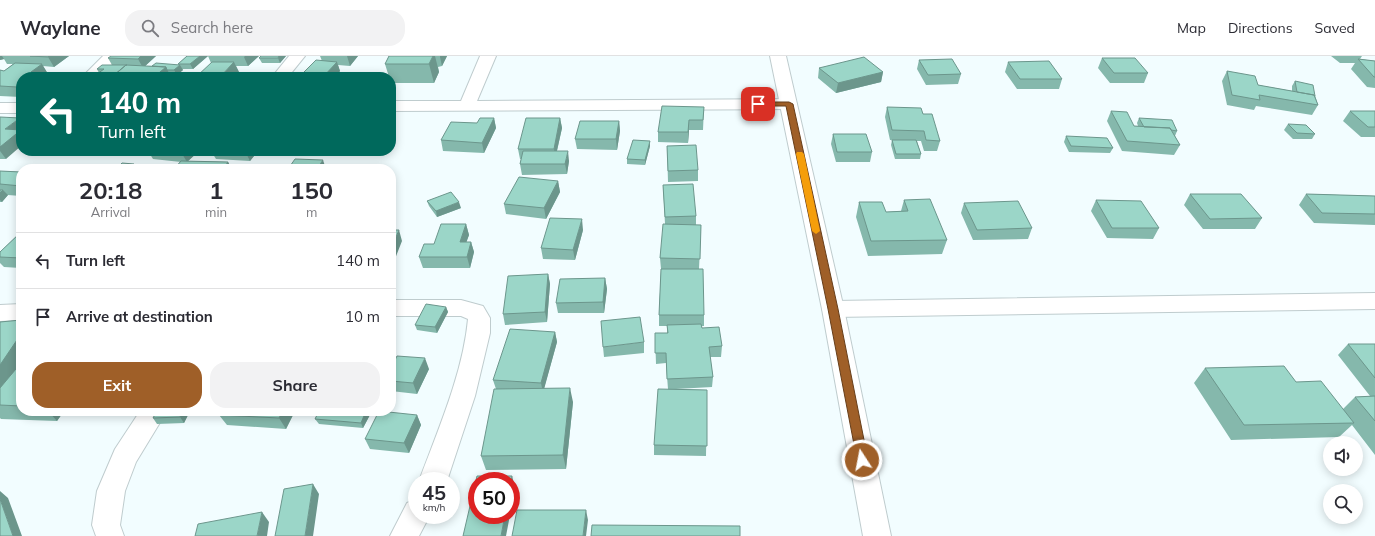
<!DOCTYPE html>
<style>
body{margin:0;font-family:Mulish,sans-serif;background:#f2f2f3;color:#2b2b33;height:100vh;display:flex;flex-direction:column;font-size:15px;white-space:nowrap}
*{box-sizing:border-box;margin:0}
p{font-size:13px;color:#7c7c81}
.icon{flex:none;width:22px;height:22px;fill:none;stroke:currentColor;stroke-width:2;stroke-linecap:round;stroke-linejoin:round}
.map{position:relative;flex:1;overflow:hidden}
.side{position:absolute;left:16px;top:108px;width:380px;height:252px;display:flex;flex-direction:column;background:#fff;border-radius:16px;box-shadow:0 2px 10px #0003}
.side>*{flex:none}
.top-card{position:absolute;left:16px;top:16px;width:380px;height:84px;border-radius:16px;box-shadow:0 2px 10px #0003;background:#00695c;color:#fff;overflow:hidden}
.controls{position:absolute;left:1323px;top:380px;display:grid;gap:8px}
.controls a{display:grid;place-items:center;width:40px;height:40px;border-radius:50%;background:#fff;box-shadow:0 2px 10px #0003;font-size:20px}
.speed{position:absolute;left:408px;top:416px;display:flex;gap:8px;font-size:20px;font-weight:700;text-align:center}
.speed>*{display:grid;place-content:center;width:52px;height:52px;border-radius:50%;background:#fff;box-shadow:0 2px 10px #0003;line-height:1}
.speed small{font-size:10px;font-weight:400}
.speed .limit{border:6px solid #d22;background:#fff;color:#111}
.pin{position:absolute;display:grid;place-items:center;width:34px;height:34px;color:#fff;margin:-17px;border-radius:8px;box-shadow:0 2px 6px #0006}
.me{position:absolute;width:44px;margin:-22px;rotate:349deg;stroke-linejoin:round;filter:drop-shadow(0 0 3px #0008)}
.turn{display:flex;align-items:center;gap:14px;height:84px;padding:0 16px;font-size:18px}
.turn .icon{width:52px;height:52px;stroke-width:2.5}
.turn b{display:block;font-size:28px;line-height:34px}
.eta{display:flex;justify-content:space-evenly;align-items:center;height:68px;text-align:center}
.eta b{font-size:24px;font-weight:700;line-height:28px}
.primary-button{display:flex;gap:8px;margin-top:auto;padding:8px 16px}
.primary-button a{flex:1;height:46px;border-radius:16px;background:#9f5f28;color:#fff;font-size:16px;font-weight:700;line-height:46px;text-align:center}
.primary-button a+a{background:#f2f2f3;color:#2b2b33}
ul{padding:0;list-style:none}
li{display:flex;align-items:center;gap:12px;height:56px;padding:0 16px;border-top:1px solid #e1e1e2}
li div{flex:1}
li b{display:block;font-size:15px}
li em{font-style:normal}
header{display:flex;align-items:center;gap:24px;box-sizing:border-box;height:56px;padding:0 20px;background:#fff;border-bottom:1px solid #e1e1e2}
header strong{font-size:19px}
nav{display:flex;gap:22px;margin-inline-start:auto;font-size:14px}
.search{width:280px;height:36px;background:#f2f2f3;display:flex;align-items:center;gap:10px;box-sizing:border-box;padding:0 14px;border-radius:16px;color:#7c7c81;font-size:15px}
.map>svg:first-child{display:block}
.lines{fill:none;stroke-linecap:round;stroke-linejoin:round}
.minor-casing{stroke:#bfccce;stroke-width:2}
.secondary-casing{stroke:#bfccce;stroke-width:2}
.minor{fill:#fff;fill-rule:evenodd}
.secondary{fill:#fff;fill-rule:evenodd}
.wall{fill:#85b8ac}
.shaded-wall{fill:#6c968c}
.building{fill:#9bd6c8;stroke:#6c968c}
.route{fill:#9f5f28;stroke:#673e1a}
.slow{fill:#f59e0b}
</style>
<header>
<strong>Waylane</strong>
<div class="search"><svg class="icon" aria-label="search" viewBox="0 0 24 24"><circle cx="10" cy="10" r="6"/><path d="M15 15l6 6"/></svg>Search here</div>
<nav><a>Map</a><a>Directions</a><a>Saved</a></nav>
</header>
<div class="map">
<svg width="1375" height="480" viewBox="0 0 1375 480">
<rect width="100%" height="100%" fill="#f2fdff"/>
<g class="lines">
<g class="minor-casing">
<path id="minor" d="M103 0H120L99 21H82Z
M289 0H305L288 21H272Z
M480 0H496L477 45 789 43 795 45 797 48 795 51 789 53 391 55V45H461Z
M0 47H21V57H0Z
M1375 237V253L833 261 825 259 822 253 825 247 833 245Z
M391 244H461L483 250 490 262V277L475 340 447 425H419C438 374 463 317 468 263L461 260H391Z
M21 248V264L0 265V249Z
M140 355H167L136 406 125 435 120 469 124 480H96L92 469 97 435 115 393Z
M417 443V459H430L419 480H390L407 447Z"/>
</g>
<g class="secondary-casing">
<path id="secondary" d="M770 0H786L844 253 891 480H863L822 253Z"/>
</g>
<use href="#minor" class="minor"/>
<use href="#secondary" class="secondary"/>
</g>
<path class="wall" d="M0 0H69L54 11 43 10 48 18 44 21H21V41L0 40V14L4 15 13 8H7L4 3 0 4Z
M156 0 145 10H152L179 9 178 8 187 0H259L248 10H236L239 16 211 7 208 0 193 13H182L183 14 177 19H170L171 21H99L97 18 99 17 97 13 112 9 108 2Z
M261 0H286L280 7H262L259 2Z
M320 0H358L350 10 338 9 340 15 335 21H299L322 5Z
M389 0H447L442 10 438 11 439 16 434 27H391V21H389L385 8Z
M1331 0H1362L1360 3 1375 5V32L1367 31 1351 13 1355 7H1340Z
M1102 2 1148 17 1144 27H1110L1098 12Z
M919 4 961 18 958 28 926 29 917 13Z
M1008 6 1062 23 1059 33H1017L1005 16Z
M819 12 883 16 881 26 836 37 818 22Z
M1227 15 1258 29 1292 35V30L1295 25 1315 39 1318 49 1312 59 1256 50 1254 54 1227 49 1222 25Z
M704 51 703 74H689L688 87 658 86V76Z
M887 51 923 58 940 85 937 95H924L921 85H917L921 98 920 103H895L891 89 892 84H893H890L885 61Z
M1111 55 1134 70H1138L1137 67 1139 62 1177 75 1175 80 1180 89 1174 99 1122 95 1107 65Z
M1350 55H1375V81H1361L1343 65Z
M0 61 6 103H0Z
M494 62 496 72 484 97 443 95 441 84 477 67Z
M560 62 562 72 557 95 569 105 567 118 522 119 520 108 521 103H520L518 93Z
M619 65 620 75 617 94 577 93 575 83Z
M1288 68 1315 78 1312 83H1293L1284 74Z
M833 78 872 96 870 106H836L831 88Z
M1066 80 1113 92 1110 97 1069 96 1064 86Z
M650 90 645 109 627 108V103Z
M667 90 698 114V125L668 126Z
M117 95H146L144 97Z
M148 95H199L188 105 228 106 232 113H174L181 106 153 103Z
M211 95H258L250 105 216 103Z
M0 115 21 116V140L8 139 2 146H0Z
M558 125 560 136 546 163 506 158 504 148Z
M663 129 696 160V169H701L699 213 704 259V270H702V272L722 290 721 301H710L713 321 712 331 676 333 707 334 706 400 654 399V389L668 333 666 307 656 308 655 277H667V270H659V259L661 213 660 202 665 168Z
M1190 138 1262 162 1255 173H1203L1184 149Z
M1306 138 1375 140V169L1314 167 1299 149Z
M904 144 947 184 942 198 868 200 856 161 859 146 886 156 901 155Z
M1096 144 1159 172 1153 183 1107 182 1091 155Z
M427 145 461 152 437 161 429 150Z
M964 147 1032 172 1028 183 973 184 961 157Z
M466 168 469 179 466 186H471L474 196 470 212H423L419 201 434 188Z
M583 174 575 204 543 203 541 192Z
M21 176V212L4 211 0 207V196Z
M548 218 550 228 547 266 505 269 503 258Z
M605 222 607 233 604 257H558L556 247Z
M446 251 448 256 437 277 417 274 415 269Z
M21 264V355H64L57 365 1 363 0 362V266Z
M555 276 557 286 544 332 573 346 566 413 486 414 481 400 496 333 493 324Z
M644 286V297L604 301 603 291Z
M1348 288H1375V399L1352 369 1339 381 1231 384 1194 327 1205 312 1296 326 1343 353 1355 341 1370 340 1338 299Z
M391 312 429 313 417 338 391 335Z
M157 355H190L184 367 157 368 153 362Z
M295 355 286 373 227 369 219 359Z
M319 355H372L363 372 319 368 315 363Z
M417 359 421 369 409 397 370 393 365 383Z"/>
<path class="shaded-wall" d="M0 0H2L4 3 0 4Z
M49 0H69L54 11 48 1Z
M141 0H156L143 12 138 3Z
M200 0H208L193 13 190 8Z
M245 0H259L248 10 244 1Z
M279 0H286L280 7 278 2Z
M347 0H358L350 10Z
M433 0H435L439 16 434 27 429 8Z
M440 0H447L442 10 440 1Z
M234 6 239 16 234 21H220Z
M337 6 340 15 335 21H323Z
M42 8 48 18 44 21H31V16Z
M180 9 183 14 177 19 174 14Z
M166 11 171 21H154Z
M883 16 881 26 836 37 838 27Z
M21 28V37L17 31Z
M20 62 21 63V90L6 103 0 95V91L5 73Z
M494 62 496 72 484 97 482 87Z
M560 62 562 72 555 103 554 93Z
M391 63 394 74 391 78Z
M689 64V74L688 87V76Z
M619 65 620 75 617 94 616 83Z
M650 85V90L645 109V104Z
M182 95H199L187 106 181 96Z
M245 95H258L250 105Z
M568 95 569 105 567 118 565 108Z
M323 104 326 113H317Z
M228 106 232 113H223Z
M134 108 137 113H128Z
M558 125 560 136 546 163 544 152Z
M3 134 8 139 2 146 0 144V137Z
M459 146 461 152 437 161 436 155Z
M582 163 583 174 575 204 573 194Z
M466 168 469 179 463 196 460 186Z
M399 174 402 185 391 213V193Z
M471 186 474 196 470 212 467 201Z
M548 218 550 228 547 266 545 256Z
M605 222 607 233 604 257 603 246Z
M446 251 448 256 437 277 435 271Z
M555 276 557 286 543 337 541 327Z
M21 278V314L0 343V309Z
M425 302 429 313 417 338 413 327Z
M570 332 573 346 566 413 563 399Z
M48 355H64L57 365Z
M183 355H190L184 367 180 361Z
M283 355H295L286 373 279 362Z
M366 355H372L363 372 361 367Z
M417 359 421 369 409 397 404 387Z
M512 420 515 431 511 453V426Z
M313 428 319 438 313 480H305Z
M0 435 8 442 22 480H13L0 443Z
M586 454 588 464 586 480H583Z
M262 456 269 466 267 480H257Z
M505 459H510L506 480H501Z"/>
<path class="building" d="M30 0H49L48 1Z
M111 0H141L138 3 108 2Z
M187 0H200L190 8H178Z
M261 0H279L278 2H259Z
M389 0H433L429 8H385Z
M864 1 883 16 838 27 819 12Z
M1102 2H1135L1148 17H1114Z
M952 3 961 18 928 19 919 4Z
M1358 3 1375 5V21H1374Z
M316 4 337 6 323 21H299Z
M1049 5 1062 23H1020L1008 6Z
M212 6H234L220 21H196Z
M15 7 42 8 31 16H37L31 21H21V28L17 31 0 30V14L4 15Z
M156 7 180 9 174 14H167L166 11 152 10Z
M102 9H127H126L114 19 97 18 104 13H97Z
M126 9 166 11 154 21H112Z
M1227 15 1255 20 1258 29 1314 39 1318 49 1259 39 1260 44 1232 39Z
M1295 25 1313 29 1315 40 1314 39 1297 36Z
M662 50 704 51 703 64H689L688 76H658Z
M887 51 921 52 923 58H932L940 85 926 84 924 75 892 74Z
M1111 55 1127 56 1134 70 1170 72 1180 89 1127 85Z
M1350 55H1375V71H1368Z
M0 61 20 62 5 73 21 74 0 91Z
M480 62H494L482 87 441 84 451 66 477 67Z
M526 62H560L554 93H518Z
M1139 62 1172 64 1177 75 1171 74 1170 72 1144 71Z
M580 65H619L616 83H575Z
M1288 68 1306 69 1315 78 1297 77Z
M833 78H866L872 96H837Z
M1066 80 1107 82 1113 92 1071 90Z
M633 84 650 85 645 104 627 103Z
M892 84H916L921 98H896Z
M696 89 698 114 668 115 667 90Z
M171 95H182L181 96Z
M523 95H568L565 108H520Z
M295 103 323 104 317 113H288Z
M181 105 228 106 223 113H174Z
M122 107 134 108 128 113H107L108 112 116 113Z
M88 111 102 112 101 113H86Z
M0 115 21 116V130L0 128Z
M519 121 558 125 544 152 504 148Z
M693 128 696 160 665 161 663 129Z
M0 134H3L0 137Z
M451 136 459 146 436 155 427 145Z
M1190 138H1241L1262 162 1210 163Z
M1306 138 1375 140V158L1322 157Z
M930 143 947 184 871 185 859 146H882L886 156 908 155 904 144Z
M1096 144 1141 145 1159 172H1112Z
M1018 145 1032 172 977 174 964 147Z
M550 162 582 163 573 194 541 192Z
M441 168H466L460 186H471L467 201H419L424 188H434Z
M663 168 701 169 700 203 660 202Z
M391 174H399L391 193Z
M21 176V202L0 201V196Z
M661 213H703L704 259H659Z
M548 218 545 256 503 258 508 220Z
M605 222 603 246 556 247 560 223Z
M426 248 446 251 435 271 415 269Z
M640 261 644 286 603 291 601 265Z
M21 264V278L0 309V266Z
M701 268 702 272 719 271 722 290 709 291 713 321 667 323 666 297H655V277H668L667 269Z
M510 273 555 276 541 327 493 324Z
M1348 288H1375V322Z
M397 300 425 302 413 327 391 325V312Z
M21 307V350L0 349V332Z
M1284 310 1296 326 1321 325 1354 367 1244 369 1205 312Z
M570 332 563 399 481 400 494 333Z
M658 333 707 334V390L654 389Z
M1375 340V365L1355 341Z
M157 355H183L180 361 153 362Z
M222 355H283L279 362 219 359Z
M319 355H366L361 367 315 363Z
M379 355 417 359 404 387 365 383Z
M477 420H512L511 426V425H477V459H505L501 480H463Z
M313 428 305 480H275L284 433Z
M0 443 13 480H0Z
M517 454H586L583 480H512Z
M262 456 257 480H195L198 468Z
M592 469 740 470V480H591Z"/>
<path class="route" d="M789 46 793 48 838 253 868 404 866 408 862 409 858 408 857 404 828 253 786 50H758L755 48 758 46Z"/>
<path class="slow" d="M797 96H802L804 98 820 175 816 178 812 175 796 98Z"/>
</svg>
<div class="controls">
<a><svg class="icon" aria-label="sound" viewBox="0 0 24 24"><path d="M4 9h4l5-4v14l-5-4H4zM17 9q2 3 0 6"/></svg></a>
<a><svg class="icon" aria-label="search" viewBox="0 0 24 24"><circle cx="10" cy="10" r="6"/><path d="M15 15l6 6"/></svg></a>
</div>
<div class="speed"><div>45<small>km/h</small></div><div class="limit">50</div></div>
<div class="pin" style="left:758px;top:48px;background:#d93025"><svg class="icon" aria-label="arrive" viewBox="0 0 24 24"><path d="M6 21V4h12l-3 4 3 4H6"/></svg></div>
<svg class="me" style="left:862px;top:404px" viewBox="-20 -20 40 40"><circle r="17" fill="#9f5f28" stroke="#fff" stroke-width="3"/><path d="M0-11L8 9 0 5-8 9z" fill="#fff"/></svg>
<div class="top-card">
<div class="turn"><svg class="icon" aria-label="left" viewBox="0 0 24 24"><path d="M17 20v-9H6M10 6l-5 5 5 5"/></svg><div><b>140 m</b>Turn left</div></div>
</div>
<section class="side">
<div class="eta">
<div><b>20:18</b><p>Arrival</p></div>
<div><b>1</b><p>min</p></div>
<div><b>150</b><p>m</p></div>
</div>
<ul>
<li><svg class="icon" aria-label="left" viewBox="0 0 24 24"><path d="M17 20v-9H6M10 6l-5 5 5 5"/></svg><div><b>Turn left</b></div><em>140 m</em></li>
<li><svg class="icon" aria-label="arrive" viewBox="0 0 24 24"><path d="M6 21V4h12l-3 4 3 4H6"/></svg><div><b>Arrive at destination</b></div><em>10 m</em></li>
</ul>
<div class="primary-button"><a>Exit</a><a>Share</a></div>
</section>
</div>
